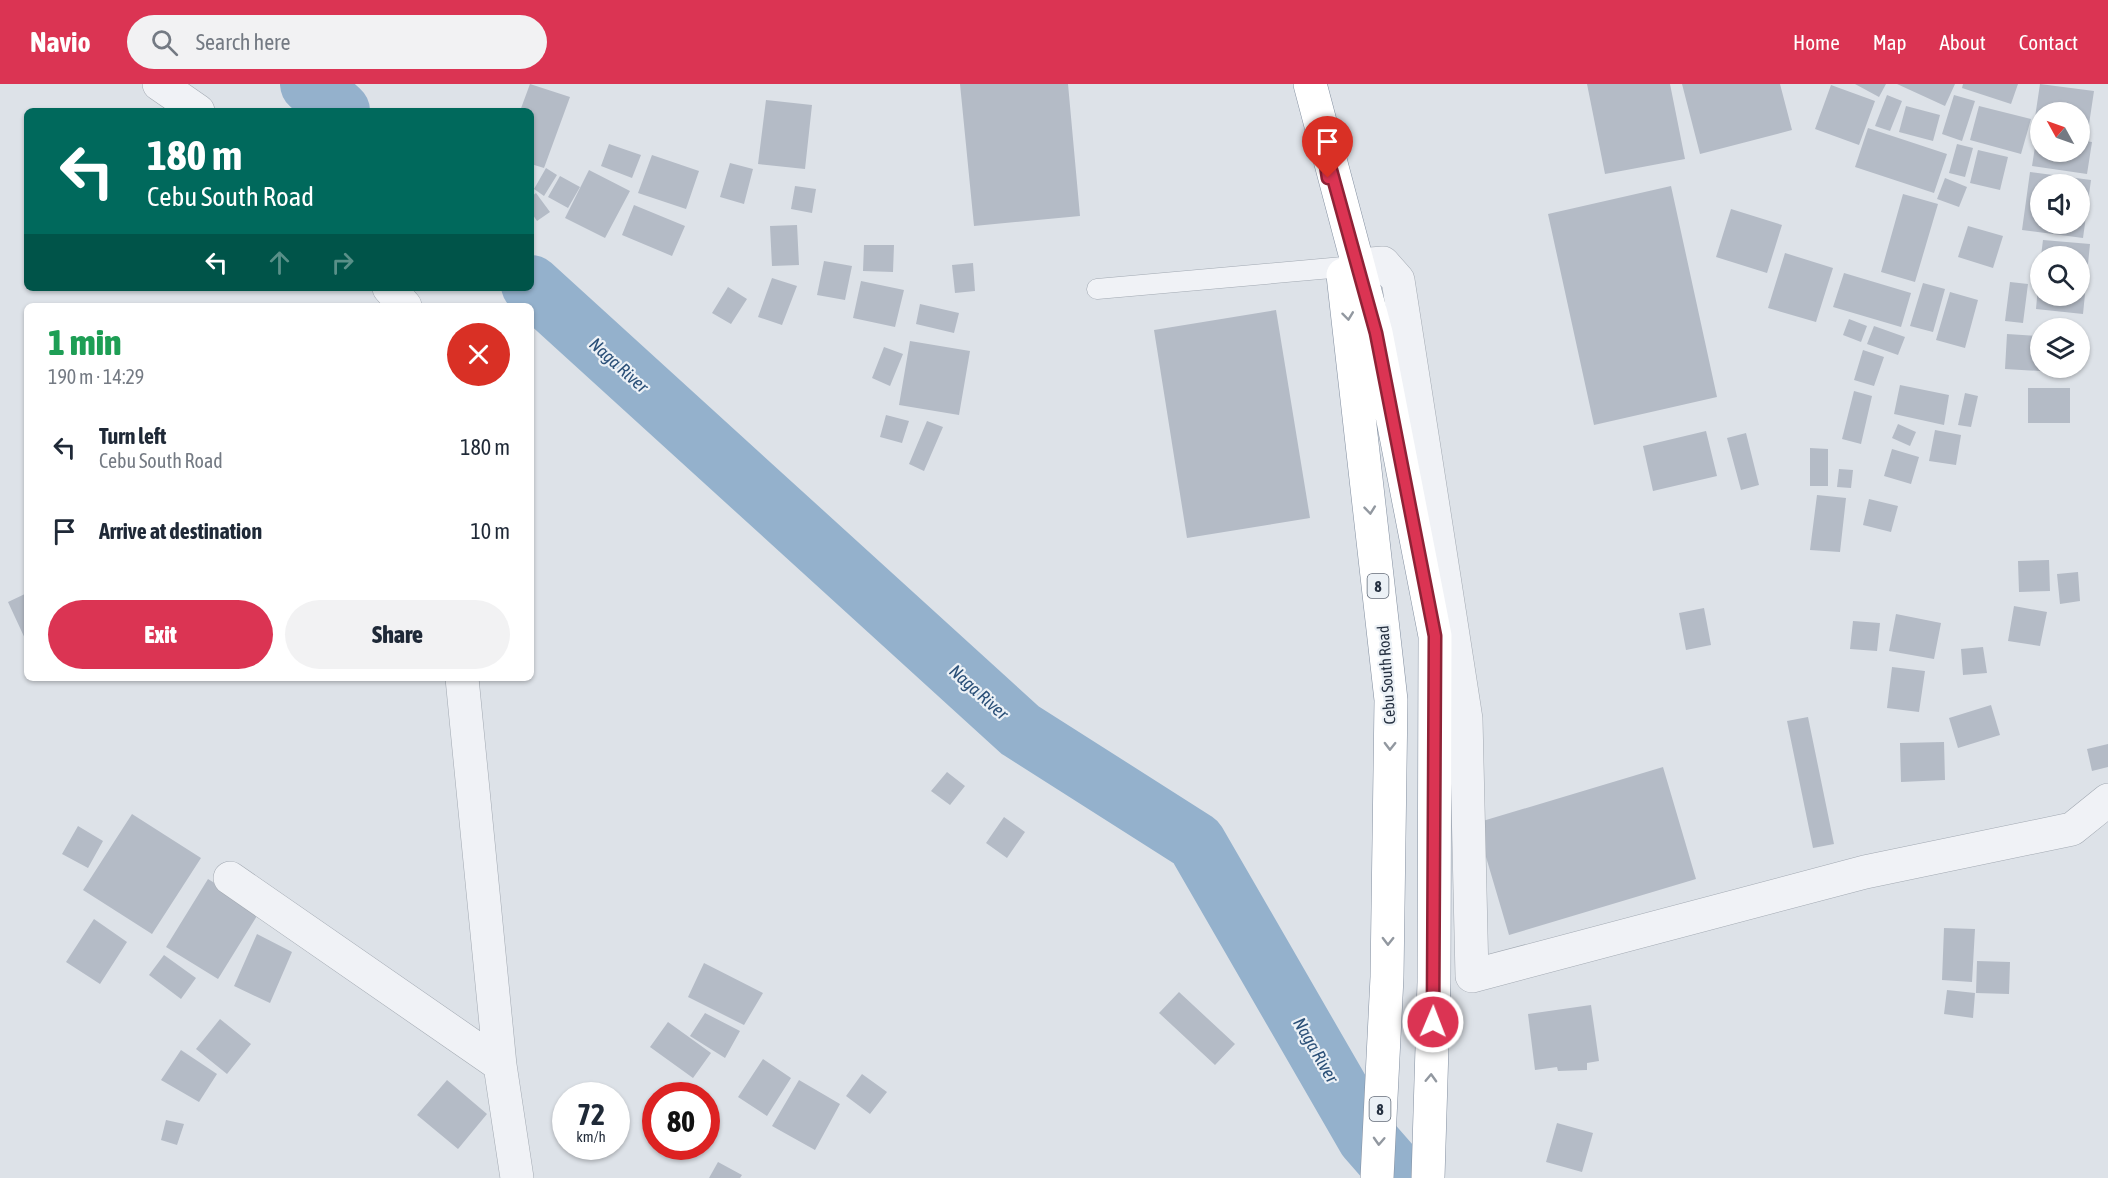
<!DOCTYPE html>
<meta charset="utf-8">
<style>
body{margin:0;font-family:"Asap Condensed",sans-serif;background:#f2f2f3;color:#1f2937;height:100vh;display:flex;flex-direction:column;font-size:22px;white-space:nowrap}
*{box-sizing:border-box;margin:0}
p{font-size:20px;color:#747a83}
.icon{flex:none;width:33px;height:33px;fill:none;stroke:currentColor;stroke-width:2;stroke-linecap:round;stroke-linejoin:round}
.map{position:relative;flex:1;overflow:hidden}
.drawer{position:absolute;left:24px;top:219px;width:510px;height:378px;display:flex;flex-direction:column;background:#fff;border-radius:9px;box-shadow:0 2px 4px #0004}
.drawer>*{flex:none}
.guide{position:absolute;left:24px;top:24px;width:510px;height:183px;border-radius:9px;box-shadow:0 2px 4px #0004;background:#00695c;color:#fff;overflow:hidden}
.needle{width:39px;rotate:310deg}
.fabs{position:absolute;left:2030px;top:18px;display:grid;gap:12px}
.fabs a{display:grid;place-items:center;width:60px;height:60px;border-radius:50%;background:#fff;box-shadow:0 2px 4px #0004;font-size:30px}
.speed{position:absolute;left:552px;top:998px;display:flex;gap:12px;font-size:30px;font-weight:700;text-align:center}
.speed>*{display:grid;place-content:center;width:78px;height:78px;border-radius:50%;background:#fff;box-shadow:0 2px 4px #0004;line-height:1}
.speed small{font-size:15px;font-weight:400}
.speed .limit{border:9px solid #d22;background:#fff;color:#111}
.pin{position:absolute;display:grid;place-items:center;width:51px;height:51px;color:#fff;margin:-62px -26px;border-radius:50% 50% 50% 0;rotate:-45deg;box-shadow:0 0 6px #0007}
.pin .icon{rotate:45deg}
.me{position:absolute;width:66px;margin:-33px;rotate:1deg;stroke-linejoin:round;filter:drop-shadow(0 0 4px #0008)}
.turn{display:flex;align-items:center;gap:21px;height:126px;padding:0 24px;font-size:27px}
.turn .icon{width:78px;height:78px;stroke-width:2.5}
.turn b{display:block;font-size:42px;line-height:51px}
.lanes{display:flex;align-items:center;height:57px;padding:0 24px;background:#0003;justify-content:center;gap:30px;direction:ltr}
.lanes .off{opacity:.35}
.round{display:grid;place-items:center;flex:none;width:63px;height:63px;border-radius:32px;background:#f2f2f3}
.head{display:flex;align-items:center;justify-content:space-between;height:102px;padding:0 24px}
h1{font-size:36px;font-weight:800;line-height:45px;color:#1e9e55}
.action{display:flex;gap:12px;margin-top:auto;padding:12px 24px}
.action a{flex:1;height:69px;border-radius:36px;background:#db3453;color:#fff;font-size:24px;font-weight:800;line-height:69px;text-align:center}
.action a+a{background:#f2f2f3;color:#1f2937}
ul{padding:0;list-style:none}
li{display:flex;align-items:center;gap:18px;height:84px;padding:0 24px}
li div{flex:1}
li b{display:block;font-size:22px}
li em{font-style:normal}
header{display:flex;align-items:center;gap:36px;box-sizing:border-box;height:84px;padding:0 30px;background:#db3453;color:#fff}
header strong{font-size:28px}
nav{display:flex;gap:33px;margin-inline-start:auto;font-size:21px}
.search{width:420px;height:54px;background:#f2f2f3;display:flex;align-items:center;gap:15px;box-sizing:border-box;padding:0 21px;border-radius:33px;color:#747a83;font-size:22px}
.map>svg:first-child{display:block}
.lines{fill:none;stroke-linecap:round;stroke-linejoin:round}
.river{stroke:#94b1cc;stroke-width:60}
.building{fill:#b4bbc6;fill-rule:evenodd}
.service-casing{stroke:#a2a9b2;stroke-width:21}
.minor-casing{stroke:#a2a9b2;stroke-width:34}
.trunk-casing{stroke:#838fa0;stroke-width:34}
.service{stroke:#f0f2f6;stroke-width:20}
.minor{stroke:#f0f2f6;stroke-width:33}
.trunk{stroke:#fff;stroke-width:33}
.oneway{stroke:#9298a0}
.route-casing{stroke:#8e2236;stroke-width:15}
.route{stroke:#db3453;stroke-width:10}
.labels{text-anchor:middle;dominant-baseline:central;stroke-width:4.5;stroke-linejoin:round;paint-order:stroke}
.shield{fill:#ecf1f6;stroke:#616a77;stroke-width:1.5}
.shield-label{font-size:15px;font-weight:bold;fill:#253040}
.street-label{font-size:16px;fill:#253040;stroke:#ecf1f6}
.water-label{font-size:18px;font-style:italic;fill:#2b5078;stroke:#ecf1f6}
</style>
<header>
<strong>Navio</strong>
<div class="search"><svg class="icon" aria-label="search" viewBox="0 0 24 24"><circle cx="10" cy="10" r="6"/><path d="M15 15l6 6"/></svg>Search here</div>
<nav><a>Home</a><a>Map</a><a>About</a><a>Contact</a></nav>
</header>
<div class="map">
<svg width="2108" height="1094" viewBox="0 0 2108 1094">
<rect width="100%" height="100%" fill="#dde2e8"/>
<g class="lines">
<path class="river" d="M310 0 340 27
M531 201 1020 646 1196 758 1367 1054 1402 1094"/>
</g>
<path class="building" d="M530 0 570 13 544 84 531 80V27H520Z
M960 0H1068L1080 132 974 142Z
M1587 0H1670L1685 75 1605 90Z
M1682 0H1780L1792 46 1700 70Z
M1855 0H1886L1879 13Z
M1897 0H1955L1945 22Z
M1963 0H2018L2011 20 1962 4Z
M2040 0 2094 7 2088 47 2079 46V28H2040V41L2034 40Z
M1831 1 1875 17 1859 61 1815 45Z
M1887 11 1902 17 1890 47 1875 42Z
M1954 11 1975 17 1962 57 1942 50Z
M766 16 812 21 805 85 758 80Z
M1906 22 1940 31 1933 57 1899 48Z
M1979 22 2031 35 2021 70 1970 56Z
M1868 44 1947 70 1934 109 1855 83Z
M2037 50H2040V68H2079V56L2092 58 2087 90 2032 82Z
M609 60 641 71 632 94 601 82Z
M1957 60 1973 64 1965 93 1949 89Z
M1978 66 2008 73 2000 106 1970 99Z
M652 71 699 87 686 125 638 109Z
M730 79 753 85 744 120 720 113Z
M546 84 557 91 544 112 534 105Z
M589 86 630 107 605 154 565 134Z
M2030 88 2091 96 2083 154 2022 146ZM2040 100H2079V140H2040Z
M560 92 580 103 568 124 548 113Z
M1945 94 1967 103 1959 123 1937 115Z
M795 102 816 105 812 129 791 125Z
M1671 102 1717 313 1594 341 1548 130Z
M536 109 550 128 537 137 531 128V113Z
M1903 110 1938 120 1915 198 1881 188Z
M634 121 685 142 672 172 622 151Z
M1731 125 1782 141 1767 189 1716 173Z
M797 141 799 181 772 182 770 142Z
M1968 142 2003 152 1993 184 1958 173Z
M2043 156 2090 160 2083 230 2036 225 2038 202 2040 212H2079V172H2041Z
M864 161H894L893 188 863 187Z
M1785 169 1833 184 1816 238 1768 224Z
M824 177 852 182 845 216 817 211Z
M973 179 975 207 955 209 952 181Z
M1844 189 1911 209 1901 243 1833 223Z
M772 194 797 202 782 241 758 233Z
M861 197 904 206 895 243 853 234Z
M2010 198 2028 200 2023 239 2005 237Z
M1923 199 1945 205 1933 248 1910 242Z
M728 203 747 215 731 240 712 229Z
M1950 208 1978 216 1965 264 1936 256Z
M920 220 959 229 954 249 916 240Z
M1276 226 1310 434 1187 454 1154 246Z
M1849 235 1867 242 1861 258 1843 251Z
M1874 242 1905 253 1898 271 1867 260Z
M2007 250 2040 252V287L2005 285Z
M910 257 970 267 959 331 899 321Z
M884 263 903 270 890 302 872 294Z
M1863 266 1884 273 1874 302 1854 296Z
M1900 301 1949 311 1944 341 1894 330Z
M2028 304H2070V339H2028Z
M1854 307 1872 312 1861 360 1842 355Z
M1965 309 1978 312 1971 343 1958 341Z
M886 331 909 337 902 359 880 353Z
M927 337 943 343 924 387 909 380Z
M1898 340 1916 348 1910 362 1892 354Z
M1935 346 1961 351 1956 381 1929 377Z
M1706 347 1717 392 1653 407 1643 362Z
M1746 349 1759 401 1741 406 1727 354Z
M1810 364 1828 365V402H1810Z
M1892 365 1919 373 1911 400 1884 392Z
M1839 385 1853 386 1851 404 1837 403Z
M1817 411 1846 414 1840 468 1810 466Z
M1869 415 1898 422 1891 448 1863 441Z
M2049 476 2050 507 2019 508 2018 477Z
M2078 488 2080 517 2060 520 2057 490Z
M27 509V559L8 518Z
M2014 522 2047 528 2040 562 2008 557Z
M1704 524 1711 561 1686 566 1679 529Z
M1896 530 1941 539 1934 575 1889 567Z
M1853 537 1880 539 1877 567 1850 565Z
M1983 563 1987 589 1963 591 1961 565Z
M1892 583 1925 587 1919 628 1887 624Z
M1991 621 2000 651 1958 664 1949 634Z
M1808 633 1834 760 1813 764 1787 637Z
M1944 658 1945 696 1901 698 1900 659Z
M2108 660V683L2092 687 2087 665Z
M1663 683 1696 795 1509 851 1476 739Z
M947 688 965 702 950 721 931 707Z
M132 730 201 774 152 850 83 806Z
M1004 733 1025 748 1007 774 986 759Z
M78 742 103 757 88 784 62 770Z
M208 795 260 827 218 895 166 863Z
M94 835 127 858 100 900 66 878Z
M1944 844 1975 845 1972 898 1942 896Z
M257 850 292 868 270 919 234 902Z
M164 871 196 894 181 915 149 891Z
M1977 877 2010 878 2009 910 1976 909Z
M704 879 763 909 744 941 688 913Z
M1947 906 1975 909 1973 934 1944 930Z
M1179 908 1235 960 1215 981 1159 929Z
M1591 921 1599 977 1587 979V986L1558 987 1557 983 1535 986 1528 930Z
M705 929 740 947 725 974 690 952Z
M220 935 251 960 227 990 196 965Z
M668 938 711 969 693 994 650 963Z
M181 966 217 990 199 1018 161 996Z
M763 975 791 994 767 1032 738 1013Z
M862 990 887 1008 870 1030 846 1012Z
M447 996 487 1030 458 1065 417 1031Z
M799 996 840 1020 815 1066 772 1042Z
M166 1036 184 1040 177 1061 161 1056Z
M1557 1039 1593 1049 1582 1088 1546 1078Z
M718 1078 742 1091 740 1094H709Z"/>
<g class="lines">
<g class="service-casing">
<path id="service" d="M1097 205 1354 182"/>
</g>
<g class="minor-casing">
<path id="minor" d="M159 0 198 27
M1359 181 1383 179 1398 196 1466 635 1472 892 1865 788 2072 745 2108 716
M389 204 405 222
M462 594 500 981
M230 794 500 981 517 1094"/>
</g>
<g class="trunk-casing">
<path id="trunk" d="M1310 0 1376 249 1435 552 1434 898 1428 1094
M1343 191 1391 616 1387 893 1377 1094"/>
</g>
<use href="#service" class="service"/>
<use href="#minor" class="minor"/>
<use href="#trunk" class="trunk"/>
</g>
<defs><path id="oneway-chevron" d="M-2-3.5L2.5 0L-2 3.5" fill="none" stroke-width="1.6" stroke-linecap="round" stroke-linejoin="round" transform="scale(1.5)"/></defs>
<g class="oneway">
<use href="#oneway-chevron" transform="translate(1348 232) rotate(83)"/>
<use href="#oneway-chevron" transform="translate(1370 426) rotate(84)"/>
<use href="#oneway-chevron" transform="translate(1390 662) rotate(91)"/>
<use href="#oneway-chevron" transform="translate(1388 857) rotate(91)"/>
<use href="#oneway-chevron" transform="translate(1431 994) rotate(-88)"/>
<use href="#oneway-chevron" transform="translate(1379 1057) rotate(93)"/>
</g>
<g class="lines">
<g class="route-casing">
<path id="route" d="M1328 94 1321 50 1376 249 1435 552 1433 938"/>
</g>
<use href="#route" class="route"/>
</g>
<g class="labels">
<g class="shield">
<rect x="1367.5" y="490" width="21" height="24" rx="4.5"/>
<rect x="1369.5" y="1013" width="21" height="24" rx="4.5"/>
</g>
<g class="shield-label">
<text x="1378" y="502">8</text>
<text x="1380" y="1025">8</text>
</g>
<g class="street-label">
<text transform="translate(1386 591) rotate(-94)">Cebu South Road</text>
</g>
<g class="water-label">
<text transform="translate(619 281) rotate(42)">Naga River</text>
<text transform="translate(979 608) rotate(42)">Naga River</text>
<text transform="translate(1316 966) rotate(60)">Naga River</text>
</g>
</g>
</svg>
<div class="fabs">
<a><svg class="needle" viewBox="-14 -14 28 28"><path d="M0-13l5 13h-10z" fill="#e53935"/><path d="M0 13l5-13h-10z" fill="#747a83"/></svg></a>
<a><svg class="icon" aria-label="sound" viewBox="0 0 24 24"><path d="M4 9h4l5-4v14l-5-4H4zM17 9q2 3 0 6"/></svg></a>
<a><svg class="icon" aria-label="search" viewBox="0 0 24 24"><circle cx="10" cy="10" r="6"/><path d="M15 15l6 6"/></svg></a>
<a><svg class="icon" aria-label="layers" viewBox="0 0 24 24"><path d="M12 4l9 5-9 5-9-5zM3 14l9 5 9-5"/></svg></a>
</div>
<div class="speed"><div>72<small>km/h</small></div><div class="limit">80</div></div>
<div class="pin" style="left:1328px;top:94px;background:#d93025"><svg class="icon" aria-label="arrive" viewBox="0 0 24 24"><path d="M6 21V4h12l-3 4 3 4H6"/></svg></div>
<svg class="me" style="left:1433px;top:938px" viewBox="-20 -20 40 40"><circle r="17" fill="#db3453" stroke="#fff" stroke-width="3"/><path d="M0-11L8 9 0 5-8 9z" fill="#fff"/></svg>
<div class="guide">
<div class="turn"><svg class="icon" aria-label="left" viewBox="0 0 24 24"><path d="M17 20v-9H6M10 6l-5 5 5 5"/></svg><div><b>180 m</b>Cebu South Road</div></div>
<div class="lanes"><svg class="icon" aria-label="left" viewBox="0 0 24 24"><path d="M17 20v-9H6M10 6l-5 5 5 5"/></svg><svg class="icon off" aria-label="ahead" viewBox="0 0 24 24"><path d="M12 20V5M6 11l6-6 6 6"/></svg><svg class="icon off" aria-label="right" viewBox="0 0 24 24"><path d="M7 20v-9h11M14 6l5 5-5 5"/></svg></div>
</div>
<section class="drawer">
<div class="head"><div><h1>1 min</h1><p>190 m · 14:29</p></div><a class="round" style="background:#d93025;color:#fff"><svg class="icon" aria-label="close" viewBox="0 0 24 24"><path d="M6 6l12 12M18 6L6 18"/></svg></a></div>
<ul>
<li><svg class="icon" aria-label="left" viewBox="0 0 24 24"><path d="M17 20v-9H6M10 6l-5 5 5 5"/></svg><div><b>Turn left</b><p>Cebu South Road</p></div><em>180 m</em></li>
<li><svg class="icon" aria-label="arrive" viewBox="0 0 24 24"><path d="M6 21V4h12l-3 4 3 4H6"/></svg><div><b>Arrive at destination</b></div><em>10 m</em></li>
</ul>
<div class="action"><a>Exit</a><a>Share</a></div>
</section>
</div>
